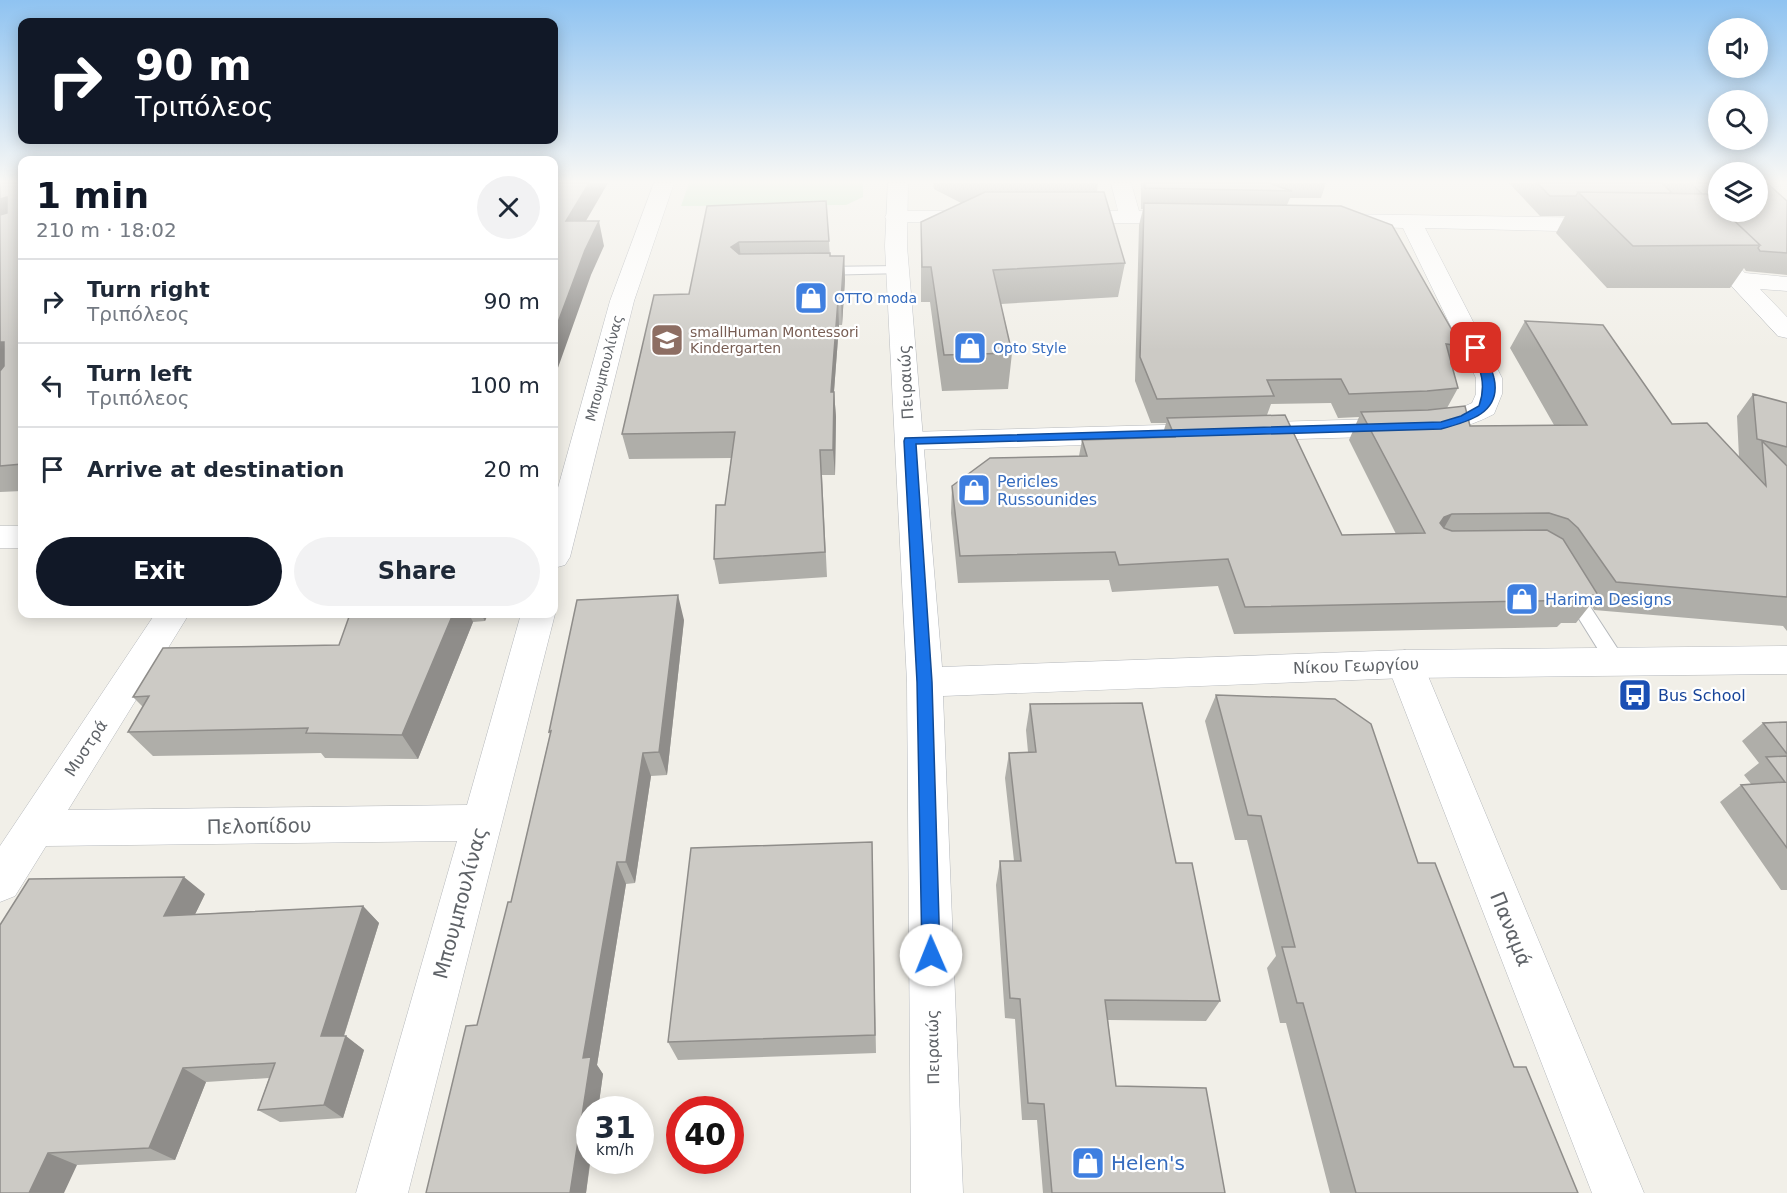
<!DOCTYPE html>
<meta charset="utf-8">
<style>
body{margin:0;font-family:"DejaVu Sans",sans-serif;background:#f2f2f3;color:#1f2937;height:100vh;display:flex;flex-direction:column;font-size:22px;white-space:nowrap}
*{box-sizing:border-box;margin:0}
p{font-size:20px;color:#747a83}
.icon{flex:none;width:33px;height:33px;fill:none;stroke:currentColor;stroke-width:2;stroke-linecap:round;stroke-linejoin:round}
.map{position:relative;flex:1;overflow:hidden}
.panel{position:absolute;left:18px;top:156px;width:540px;height:462px;display:flex;flex-direction:column;background:#fff;border-radius:12px;box-shadow:0 3px 15px #0003}
.panel>*{flex:none}
.top-card{position:absolute;left:18px;top:18px;width:540px;height:126px;border-radius:12px;box-shadow:0 3px 15px #0003;background:#111827;color:#fff;overflow:hidden}
.controls{position:absolute;left:1708px;top:18px;display:grid;gap:12px}
.controls a{display:grid;place-items:center;width:60px;height:60px;border-radius:50%;background:#fff;box-shadow:0 3px 15px #0003;font-size:30px}
.speed{position:absolute;left:576px;top:1096px;display:flex;gap:12px;font-size:30px;font-weight:700;text-align:center}
.speed>*{display:grid;place-content:center;width:78px;height:78px;border-radius:50%;background:#fff;box-shadow:0 3px 15px #0003;line-height:1}
.speed small{font-size:15px;font-weight:400}
.speed .limit{border:9px solid #d22;background:#fff;color:#111}
.pin{position:absolute;display:grid;place-items:center;width:51px;height:51px;color:#fff;margin:-26px;border-radius:12px;box-shadow:0 3px 9px #0006}
.me{position:absolute;width:66px;margin:-33px;rotate:359deg;stroke-linejoin:round;filter:drop-shadow(0 0 4px #0008)}
.turn{display:flex;align-items:center;gap:21px;height:126px;padding:0 18px;font-size:27px}
.turn .icon{width:78px;height:78px;stroke-width:2.5}
.turn b{display:block;font-size:42px;line-height:51px}
.round{display:grid;place-items:center;flex:none;width:63px;height:63px;border-radius:32px;background:#f2f2f3}
.summary{display:flex;align-items:center;justify-content:space-between;height:102px;padding:0 18px}
h1{font-size:36px;font-weight:800;line-height:45px;color:#111827}
.button{display:flex;gap:12px;margin-top:auto;padding:12px 18px}
.button a{flex:1;height:69px;border-radius:36px;background:#111827;color:#fff;font-size:24px;font-weight:800;line-height:69px;text-align:center}
.button a+a{background:#f2f2f3;color:#1f2937}
ul{padding:0;list-style:none}
li{display:flex;align-items:center;gap:18px;height:84px;padding:0 18px;border-top:2px solid #e0e1e3}
li div{flex:1}
li b{display:block;font-size:22px}
li em{font-style:normal}
.map>svg:first-child{display:block}
.green{fill:#c5e8c5}
.lines{fill:none;stroke-linecap:round;stroke-linejoin:round}
.service-casing{stroke:#b5b8bc;stroke-width:2}
.minor-casing{stroke:#b5b8bc;stroke-width:1}
.tertiary-casing{stroke:#b5b8bc;stroke-width:1}
.service{fill:#fff;fill-rule:evenodd}
.minor{fill:#fff;fill-rule:evenodd}
.tertiary{fill:#fff;fill-rule:evenodd}
.wall{fill:#afaea9;fill-rule:evenodd}
.shaded-wall{fill:#8f8d8a}
.building{fill:#cccac5;stroke:#8f8d8a;stroke-width:1.5}
.route{fill:#1a73e8;stroke:#114b97;stroke-width:1.5}
.labels{text-anchor:middle;dominant-baseline:central;stroke-width:4.5;stroke-linejoin:round;paint-order:stroke}
.far-shop-label{font-size:14px;fill:#366cbe;stroke:#fff;text-anchor:start}
.far-education-label{font-size:14px;fill:#785e54;stroke:#fff;text-anchor:start}
.far-street-label{font-size:14px;fill:#5f6368;stroke:#fff}
.street-label{font-size:16px;fill:#5f6368;stroke:#fff}
.shop-label{font-size:16px;fill:#366cbe;stroke:#fff;text-anchor:start}
.transit-label{font-size:16px;fill:#164399;stroke:#fff;text-anchor:start}
.near-street-label{font-size:20px;fill:#5f6368;stroke:#fff}
.near-shop-label{font-size:20px;fill:#366cbe;stroke:#fff;text-anchor:start}
</style>
<div class="map">
<svg width="1787" height="1193" viewBox="0 0 1787 1193">
<rect width="100%" height="100%" fill="#f1efe8"/>
<path class="green" d="M689 183H863V197L846 205 681 206Z"/>
<g class="lines">
<g class="service-casing">
<path id="service" d="M899 266 905 270 903 273 820 275 814 271 820 267Z
M1572 586 1578 588 1623 657 1626 662 1623 667 1616 670 1609 667 1563 593 1566 588Z"/>
</g>
<g class="minor-casing">
<path id="minor" d="M654 183H674L634 301 570 557 565 565 554 568V502L610 301Z
M1111 183H1131L1139 211H1186L1194 212 1197 217 1194 222 1186 223H1066L1058 222 1055 217 1058 212 1066 211H1118Z
M1636 183H1657L1745 273 1787 277V291L1760 289 1787 317V338L1778 336Z
M896 211H976L984 212 987 217 984 222 976 223 888 222 885 217 888 212Z
M1336 214 1606 218 1614 220 1617 225 1614 230 1606 232 1425 228 1502 378V394L1494 414C1466 429 1436 434 1404 436L909 450 899 447 895 441 899 435 909 432 1415 418 1447 414 1472 403 1476 394V378L1403 228 1328 225 1325 220 1328 215Z
M0 526H22V548H0Z
M554 612 555 614 408 1193H356L457 841 46 846 15 896 0 902V846L155 614H189L68 810 467 805 521 614H554Z
M1405 650 1417 654 1423 664 1644 1193H1592L1387 664 1393 654Z"/>
</g>
<g class="tertiary-casing">
<path id="tertiary" d="M888 183H908L907 246 942 667 1405 650 1787 646V674L1405 678 943 696 963 1193H911L907 682 885 246Z"/>
</g>
<use href="#service" class="service"/>
<use href="#minor" class="minor"/>
<use href="#tertiary" class="tertiary"/>
</g>
<path class="wall" d="M0 183H22V491L0 492Z
M933 183H1098L1097 192 1125 263 1118 297 1001 304 1012 353 1008 389 942 391 930 302H921V222L961 203 934 189Z
M1141 183H1326L1321 198H1290L1287 205 1461 346 1452 365 1458 388 1447 408 1470 426 1554 425 1510 348 1525 321 1672 424 1739 457 1737 416 1753 394 1787 403V631L1783 626 1594 610 1591 604 1576 623H1561L1557 627 1234 634 1218 586 1112 592 1109 580 958 583 951 513 952 486 1079 456 1082 440 1162 437 1166 423H1151L1135 381 1139 225 1143 209H1141ZM1331 403 1338 418 1359 417 1349 440 1396 534 1342 535 1267 415 1271 404Z
M1509 183H1719L1787 201V275L1746 271 1744 268 1730 288H1607L1556 233 1565 216H1540Z
M826 201 830 256H844L845 280 842 325H839L834 392 836 417 835 475H822L827 577 719 584 714 559 725 505 731 458 629 459 622 434 689 294 707 206Z
M350 614H488L485 621 473 622 418 759 325 758 321 753 153 756 128 732 143 707 133 697 339 645Z
M684 620 667 775 651 776 635 883 626 884 597 1065 603 1074 586 1193 477 1025 511 902 550 734 549 732Z
M1216 695 1418 863 1514 1067 1578 1193H1330L1286 1023H1280L1267 968 1276 956 1247 840H1235L1205 721Z
M1030 704 1176 863 1220 1001 1206 1021 1108 1020 1116 1086 1225 1193H1043L1037 1120H1022L1015 1019 1005 1018 996 885 1000 861H1014L1005 778 1009 753 1028 752 1026 730Z
M1787 722V890H1781L1720 802 1741 785 1751 784 1744 775 1759 763 1742 741 1763 723Z
M872 842 876 1053 678 1060 668 1042Z
M205 894 195 914 363 906 379 923 344 1036 364 1050 343 1118 280 1122 258 1110 269 1078 206 1082 175 1160 77 1165 0 1193Z"/>
<path class="shaded-wall" d="M589 183H608L572 245 566 221Z
M7 197 22 219 0 225V199Z
M599 221 604 246 591 275 554 379V333L585 250Z
M739 242 742 266 731 247Z
M844 256 845 280 842 325 841 300Z
M838 300 839 325 832 417 831 392Z
M0 342H4L22 365 0 380Z
M834 392 836 417 835 475 833 450Z
M1452 514 1436 542 1428 545 1444 517Z
M678 595 684 620 667 775 659 752Z
M453 614H469L473 622 418 759 402 735Z
M481 614H488L485 621Z
M643 753 651 776 635 883 626 862Z
M617 862 626 884 597 1065 603 1074 598 1110H590V1161L586 1193H570L583 1058Z
M184 877 205 894 186 933 164 916Z
M363 906 379 923 339 1051 321 1036Z
M346 1036 364 1050 343 1118 324 1105Z
M183 1068 206 1082 175 1160 149 1148Z
M48 1153 77 1165 64 1193H29Z"/>
<path class="building" d="M0 183H22V464L0 466V371L4 366V342H0V215L7 213V197L0 199Z
M554 183H589L566 221H599L585 250 554 333Z
M1145 183H1269L1292 191 1145 188Z
M1537 183H1662L1672 193 1578 192 1576 196H1550Z
M1691 183H1719V205L1707 194H1702Z
M1758 183H1767L1787 201V253L1760 251 1758 248 1760 245 1725 212H1758Z
M985 192H1104L1125 263 993 270 1012 353 944 355 931 267H922L921 222Z
M1578 192 1707 194 1719 205V212H1725L1760 245 1633 246Z
M826 201 829 241 739 242 731 247 739 254 830 253V256H844L841 300H838L831 392H834L833 450H820L825 552 714 559 716 505H725L735 432 622 434 654 295 689 294 707 206Z
M1144 203 1341 206 1392 225 1461 346 1446 344 1458 388 1427 391 1349 394 1341 379 1267 380 1274 396 1157 399 1140 357Z
M1525 321 1603 325 1672 424 1707 423 1766 486 1762 441 1787 466V597L1616 582 1578 528 1568 519 1549 513 1452 514 1444 517 1440 523 1444 528 1452 531 1547 530 1563 539 1598 595 1575 596 1578 600 1245 607 1228 559 1119 565 1115 552 960 556 952 486 990 458 1087 456 1082 440 1175 437 1167 418 1285 415 1342 535 1425 533 1361 412 1428 410 1465 406 1470 426 1587 425Z
M1753 394 1787 403V447L1757 439Z
M678 595 659 752 643 753 626 862H617L583 1058 591 1057 570 1193H426L466 1026 477 1025 508 902H511L551 731 549 732 577 600Z
M350 614H453L402 735 306 733 308 728 128 732 149 696 133 697 163 648 339 645Z
M1216 695 1335 699 1371 724 1418 863H1435L1514 1067H1526L1578 1193H1356L1303 1003H1297L1282 947H1295L1261 816 1248 815Z
M1142 703 1176 863H1192L1220 1001 1105 1000 1116 1086 1206 1088 1225 1193H1052L1044 1104 1028 1103 1020 999 1010 998 1000 861H1021L1009 753 1036 752 1030 704Z
M1787 722V754L1763 723Z
M1787 756V848L1741 785 1785 782 1766 757Z
M872 842 875 1035 668 1042 691 848Z
M184 877 164 916 363 906 321 1036H346L324 1105 258 1110 275 1063 183 1068 149 1148 48 1153 29 1193H0V925L29 879Z"/>
<linearGradient id="sky" x2="0" y2="1"><stop stop-color="#8fc3f1"/><stop offset="0.52" stop-color="#f9f8f5"/><stop offset="1" stop-color="#f9f8f5" stop-opacity="0"/></linearGradient>
<rect width="1787" height="350" fill="url(#sky)"/>
<path class="route" d="M1472 345 1481 348C1485 357 1492 368 1494 378 1502 413 1468 422 1441 429L916 444 932 682 940 955 937 961 931 964 925 961 922 955 917 682 904 441 905 438 1441 422 1461 416 1479 406C1487 383 1480 369 1471 348Z"/>
<defs>
<g id="shop-square" transform="scale(1.725)"><rect x="-9" y="-9" width="18" height="18" rx="4" fill="#3f7fe0" stroke="#fff"/><path d="M-5-2.5h2.3a2.7 3.5 0 0 1 5.4 0H5L5.5 6h-11ZM-1.5-2.5h3a1.5 2.3 0 0 0-3 0Z" fill="#fff"/></g>
<g id="school-square" transform="scale(1.725)"><rect x="-9" y="-9" width="18" height="18" rx="4" fill="#8d6e63" stroke="#fff"/><path d="M0-5L7-2L0 1L-7-2ZM-4 1L0 2.5L4 1V4Q0 6-4 4Z" fill="#fff"/></g>
<g id="bus-square" transform="scale(1.725)"><rect x="-9" y="-9" width="18" height="18" rx="4" fill="#1a4fb4" stroke="#fff"/><path d="M-5-6H5V4H4V6H2V4H-2V6H-4V4H-5ZM-3.5-4V0h7V-4ZM-3.5 1.2v1.5H-2V1.2ZM2 1.2v1.5H3.5V1.2Z" fill="#fff"/></g>
</defs>
<g fill-rule="evenodd">
<use href="#shop-square" x="811" y="298"/>
<use href="#school-square" x="667" y="340"/>
<use href="#shop-square" x="970" y="348"/>
<use href="#shop-square" x="974" y="490"/>
<use href="#shop-square" x="1522" y="599"/>
<use href="#bus-square" x="1635" y="695"/>
<use href="#shop-square" x="1088" y="1163"/>
</g>
<g class="labels">
<g class="far-shop-label">
<text x="834" y="298">OTTO moda</text>
<text x="993" y="348">Opto Style</text>
</g>
<g class="far-education-label">
<text x="690" y="332">smallHuman Montessori<tspan x="690" dy="16">Kindergarten</tspan></text>
</g>
<g class="far-street-label">
<text transform="translate(604 368) rotate(-75)">Μπουμπουλίνας</text>
</g>
<g class="street-label">
<text transform="translate(906 382) rotate(-93)">Πειραιώς</text>
<text transform="translate(1356 666) rotate(-2)">Νίκου Γεωργίου</text>
<text transform="translate(86 748) rotate(-57)">Μυστρά</text>
<text transform="translate(933 1047) rotate(-91)">Πειραιώς</text>
</g>
<g class="shop-label">
<text x="997" y="481">Pericles<tspan x="997" dy="18">Russounides</tspan></text>
<text x="1545" y="599">Harima Designs</text>
</g>
<g class="transit-label">
<text x="1658" y="695">Bus School</text>
</g>
<g class="near-street-label">
<text transform="translate(259 826) rotate(-1)">Πελοπίδου</text>
<text transform="translate(460 903) rotate(-75)">Μπουμπουλίνας</text>
<text transform="translate(1511 929) rotate(68)">Παναμά</text>
</g>
<g class="near-shop-label">
<text x="1111" y="1163">Helen's</text>
</g>
</g>
</svg>
<div class="controls">
<a><svg class="icon" aria-label="sound" viewBox="0 0 24 24"><path d="M4 9h4l5-4v14l-5-4H4zM17 9q2 3 0 6"/></svg></a>
<a><svg class="icon" aria-label="search" viewBox="0 0 24 24"><circle cx="10" cy="10" r="6"/><path d="M15 15l6 6"/></svg></a>
<a><svg class="icon" aria-label="layers" viewBox="0 0 24 24"><path d="M12 4l9 5-9 5-9-5zM3 14l9 5 9-5"/></svg></a>
</div>
<div class="speed"><div>31<small>km/h</small></div><div class="limit">40</div></div>
<div class="pin" style="left:1476px;top:348px;background:#d93025"><svg class="icon" aria-label="arrive" viewBox="0 0 24 24"><path d="M6 21V4h12l-3 4 3 4H6"/></svg></div>
<svg class="me" style="left:931px;top:955px" viewBox="-20 -20 40 40"><circle r="19" fill="#fff"/><path d="M0-13L10 11 0 6-10 11z" fill="#1a73e8"/></svg>
<div class="top-card">
<div class="turn"><svg class="icon" aria-label="right" viewBox="0 0 24 24"><path d="M7 20v-9h11M14 6l5 5-5 5"/></svg><div><b>90 m</b>Τριπόλεος</div></div>
</div>
<section class="panel">
<div class="summary"><div><h1>1 min</h1><p>210 m · 18:02</p></div><a class="round"><svg class="icon" aria-label="close" viewBox="0 0 24 24"><path d="M6 6l12 12M18 6L6 18"/></svg></a></div>
<ul>
<li><svg class="icon" aria-label="right" viewBox="0 0 24 24"><path d="M7 20v-9h11M14 6l5 5-5 5"/></svg><div><b>Turn right</b><p>Τριπόλεος</p></div><em>90 m</em></li>
<li><svg class="icon" aria-label="left" viewBox="0 0 24 24"><path d="M17 20v-9H6M10 6l-5 5 5 5"/></svg><div><b>Turn left</b><p>Τριπόλεος</p></div><em>100 m</em></li>
<li><svg class="icon" aria-label="arrive" viewBox="0 0 24 24"><path d="M6 21V4h12l-3 4 3 4H6"/></svg><div><b>Arrive at destination</b></div><em>20 m</em></li>
</ul>
<div class="button"><a>Exit</a><a>Share</a></div>
</section>
</div>
